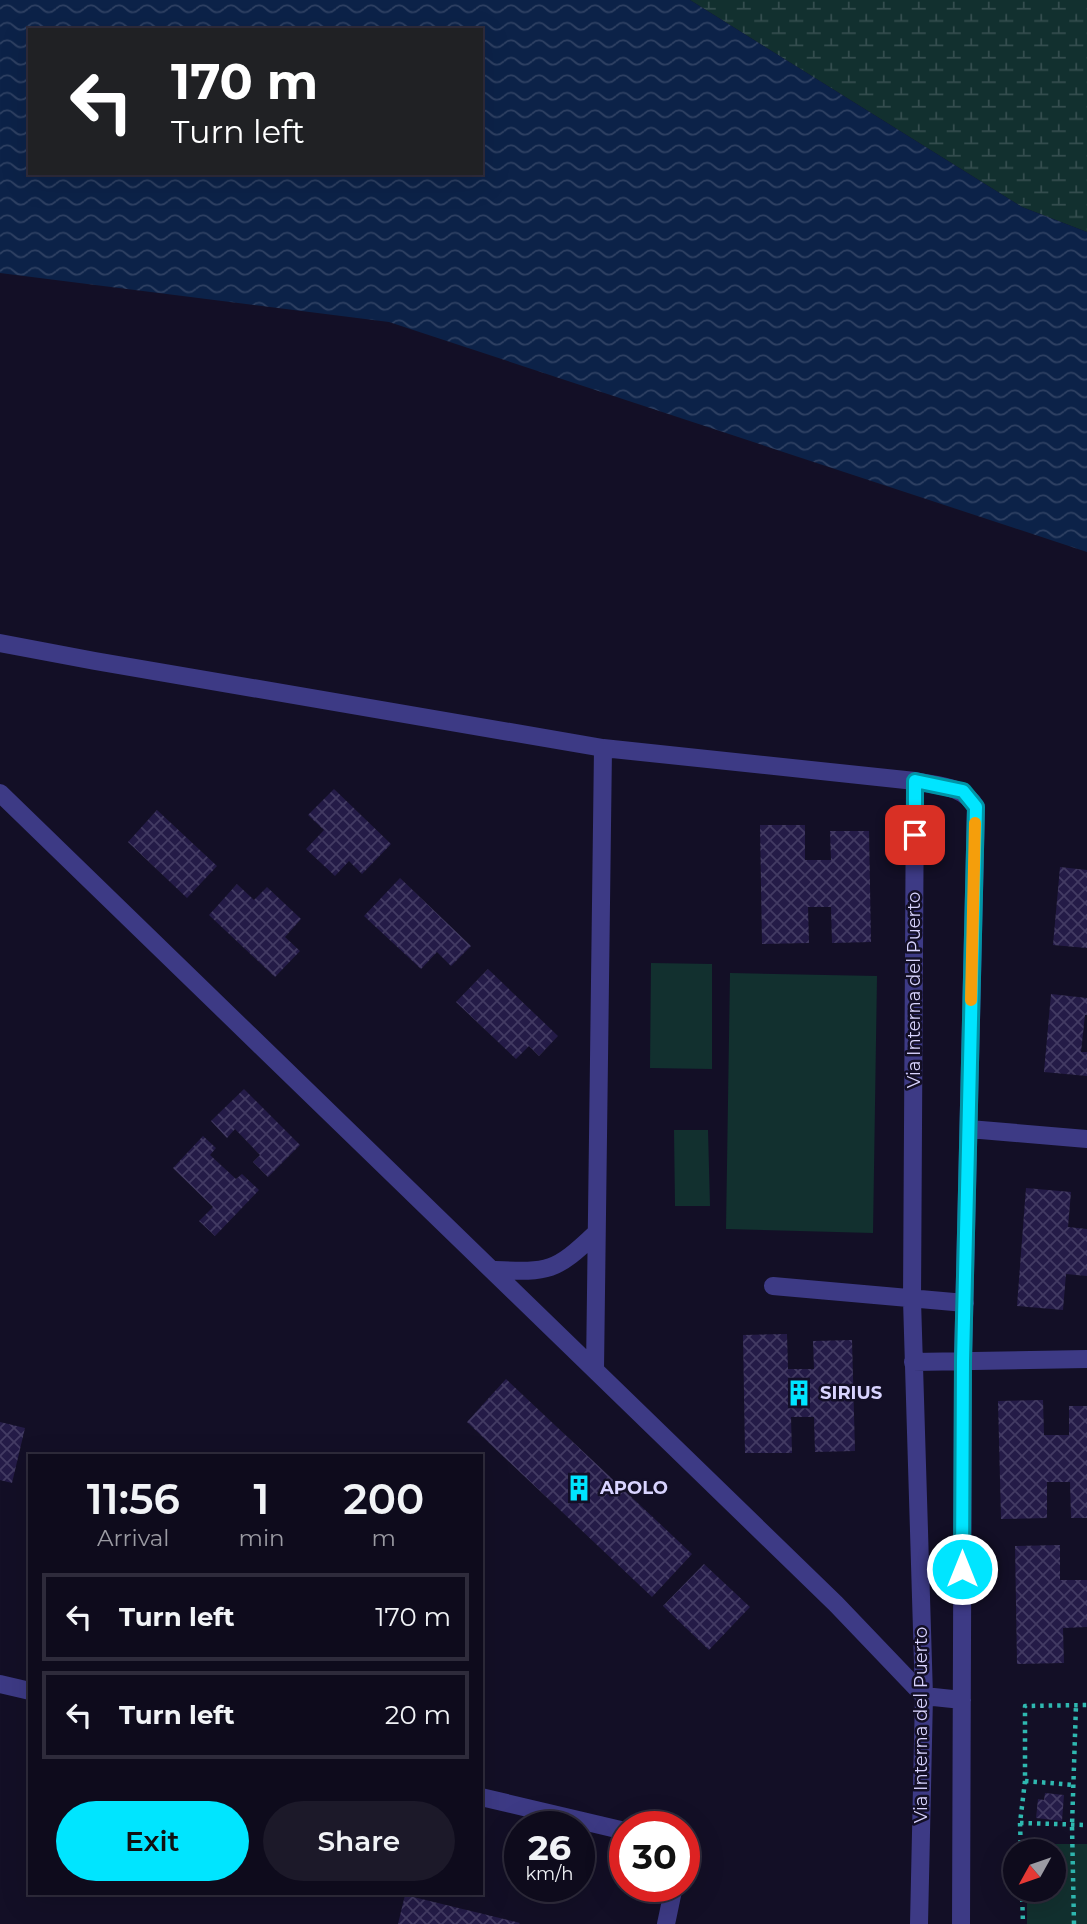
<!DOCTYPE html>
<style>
body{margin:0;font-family:Montserrat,sans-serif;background:#1c1929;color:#f1f3f6;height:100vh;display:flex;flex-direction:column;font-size:26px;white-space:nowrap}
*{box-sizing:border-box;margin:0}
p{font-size:23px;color:#9b9ba3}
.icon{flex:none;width:38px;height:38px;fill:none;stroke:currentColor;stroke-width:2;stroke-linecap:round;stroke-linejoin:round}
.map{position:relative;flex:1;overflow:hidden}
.sheet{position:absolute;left:28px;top:1454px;width:455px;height:441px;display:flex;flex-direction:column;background:#0e0b1c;border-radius:0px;box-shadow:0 7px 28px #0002,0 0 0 2px #2e2b3b}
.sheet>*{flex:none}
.banner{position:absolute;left:28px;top:28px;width:455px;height:147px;border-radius:0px;box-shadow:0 7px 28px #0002,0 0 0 2px #2e2b3b;background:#202124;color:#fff;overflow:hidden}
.needle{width:46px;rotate:230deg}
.controls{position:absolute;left:1003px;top:1839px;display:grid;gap:14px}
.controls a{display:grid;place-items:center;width:63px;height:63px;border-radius:50%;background:#0e0b1c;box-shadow:0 7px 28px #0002,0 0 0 2px #2e2b3b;font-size:35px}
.speed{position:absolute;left:504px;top:1811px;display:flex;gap:14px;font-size:35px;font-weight:700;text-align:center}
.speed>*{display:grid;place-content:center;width:91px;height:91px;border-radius:50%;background:#0e0b1c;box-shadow:0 7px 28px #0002,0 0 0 2px #2e2b3b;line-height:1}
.speed small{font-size:18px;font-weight:400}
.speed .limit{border:10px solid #d22;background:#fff;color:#111}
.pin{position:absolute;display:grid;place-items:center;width:60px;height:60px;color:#fff;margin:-30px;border-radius:14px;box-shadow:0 4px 10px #0006}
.me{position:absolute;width:77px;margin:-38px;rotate:0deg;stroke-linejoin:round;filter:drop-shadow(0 0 5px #0008)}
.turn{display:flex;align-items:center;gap:24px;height:147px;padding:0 28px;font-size:32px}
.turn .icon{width:91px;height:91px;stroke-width:2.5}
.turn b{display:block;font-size:49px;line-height:60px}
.eta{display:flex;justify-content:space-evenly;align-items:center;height:119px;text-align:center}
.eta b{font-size:42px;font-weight:600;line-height:49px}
.button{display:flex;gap:14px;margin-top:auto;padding:14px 28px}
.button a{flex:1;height:80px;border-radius:42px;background:#00e5ff;color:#111;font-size:28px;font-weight:600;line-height:80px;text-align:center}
.button a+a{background:#1c1929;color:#f1f3f6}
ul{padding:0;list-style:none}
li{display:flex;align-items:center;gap:21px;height:88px;margin:0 14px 10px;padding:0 14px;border:4px solid #2e2b3b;border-radius:0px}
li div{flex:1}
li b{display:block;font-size:26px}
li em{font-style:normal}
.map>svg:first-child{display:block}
.green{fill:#12302f}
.wetland{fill:url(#wetland-marsh)}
.water{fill:url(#water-waves);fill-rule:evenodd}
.building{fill:url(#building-cross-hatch)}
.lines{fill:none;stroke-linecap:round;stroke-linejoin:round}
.path{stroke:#2fb8b0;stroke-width:4.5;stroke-dasharray:3.5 5;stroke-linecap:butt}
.minor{stroke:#3d3a85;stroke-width:18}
.route-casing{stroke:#0095a6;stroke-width:18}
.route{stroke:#00e5ff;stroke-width:12}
.slow{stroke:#f59e0b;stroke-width:12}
.labels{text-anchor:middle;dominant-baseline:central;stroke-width:5;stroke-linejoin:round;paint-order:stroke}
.street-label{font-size:18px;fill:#d9d4ff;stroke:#130f26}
.poi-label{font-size:18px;font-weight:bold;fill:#d9d4ff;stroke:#130f26;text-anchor:start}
</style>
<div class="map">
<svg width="1087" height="1924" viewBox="0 0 1087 1924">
<defs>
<pattern id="wetland-marsh" width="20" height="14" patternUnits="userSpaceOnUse" patternTransform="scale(1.75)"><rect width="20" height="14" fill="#12302f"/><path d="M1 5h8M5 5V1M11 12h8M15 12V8" fill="none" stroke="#344d4e"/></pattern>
<pattern id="water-waves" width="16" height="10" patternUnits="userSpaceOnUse" patternTransform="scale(1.75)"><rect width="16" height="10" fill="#0c2248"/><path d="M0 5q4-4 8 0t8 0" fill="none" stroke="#2f4163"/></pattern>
<pattern id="building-cross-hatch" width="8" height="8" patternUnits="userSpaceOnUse" patternTransform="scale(1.75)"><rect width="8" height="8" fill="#241b47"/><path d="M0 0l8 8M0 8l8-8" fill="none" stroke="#433b63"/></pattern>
</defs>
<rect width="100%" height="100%" fill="#130f26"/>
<path class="green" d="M651 963 712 964V1069L650 1068Z
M730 973 877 976 873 1233 726 1229Z
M674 1130H708L710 1206H675Z
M1026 1844H1087V1924H1027V1890H1054V1852L1026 1851Z"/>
<path class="wetland" d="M690 0H1087V232L1022 207Z"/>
<path class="water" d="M0 0H690L1022 207 1087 232V552L389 322 0 273ZM30 30H481V173H30Z"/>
<path class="building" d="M334 789 391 844 362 874 349 861 335 876 306 849 324 830 308 815Z
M157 810 217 866 187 898 128 842Z
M760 825H805V860H831L830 831H869L871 942 832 943 831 907H808L809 943 762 944Z
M1060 867 1087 870V948L1053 945Z
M400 878 471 946 451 966 437 952 421 969 364 916Z
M237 884 254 900 267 887 301 919 285 937 300 951 275 977 209 915Z
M488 969 558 1036 539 1056 529 1046 516 1059 456 1002Z
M1051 994 1087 998V1015H1085L1081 1052H1087V1076L1044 1072Z
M244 1089 300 1145 268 1177 253 1162 260 1155 235 1129 227 1138 211 1121Z
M203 1136 216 1148 210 1155 236 1179 242 1174 259 1190 215 1236 199 1221 213 1207 173 1168Z
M1026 1188 1071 1192 1068 1227 1087 1229V1276L1066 1274 1063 1310 1017 1306Z
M787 1334 788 1369H814L813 1341 852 1340 855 1451 815 1452 814 1417H791L792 1453H745L743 1335Z
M506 1379 692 1554 652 1597 467 1422Z
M1043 1400 1044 1435H1069V1406H1087V1518H1071L1070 1482H1047V1518L1001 1519 998 1401Z
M0 1422 25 1428 12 1483 0 1480Z
M1060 1545V1580H1087V1627L1063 1628 1064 1663 1017 1664 1015 1546Z
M704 1564 750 1607 709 1650 663 1606Z
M1045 1793 1064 1795 1062 1821 1036 1818 1038 1799 1044 1800Z
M405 1895 520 1923 519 1924H398Z"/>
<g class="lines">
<path class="path" d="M1025 1781 1075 1785
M1020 1823 1087 1825
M1021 1852 1020 1823 1025 1781V1706L1087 1705
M1022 1890 1023 1924
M1074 1924 1072 1826 1076 1705"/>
<path class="minor" d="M0 643 95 661 603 748 915 781C938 786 963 785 976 807L963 1361 961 1924
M915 781 912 1300 924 1696 919 1924
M0 793 836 1604 924 1696 962 1700
M969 1129 1087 1139
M492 1270C549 1272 554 1273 596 1233
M773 1286 965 1303
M913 1362 1087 1359
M595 1370 603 748
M0 1684 30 1691
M481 1797 625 1831
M666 1924 674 1886"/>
</g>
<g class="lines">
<g class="route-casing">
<path id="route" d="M915 835V781L963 791 976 807 963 1361 962 1569"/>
</g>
<use href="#route" class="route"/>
<path class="slow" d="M971 1000 975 823"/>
</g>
<defs>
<g id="building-bare" transform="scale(2.1)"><path d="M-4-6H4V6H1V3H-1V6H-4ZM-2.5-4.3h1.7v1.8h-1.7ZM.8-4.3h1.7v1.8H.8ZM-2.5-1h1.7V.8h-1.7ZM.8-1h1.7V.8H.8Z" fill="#00e5ff" stroke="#130f26" stroke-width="2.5" paint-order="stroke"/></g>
</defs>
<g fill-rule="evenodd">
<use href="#building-bare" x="799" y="1393"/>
<use href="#building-bare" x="579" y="1488"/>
</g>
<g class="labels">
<g class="street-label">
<text transform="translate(914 990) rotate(-90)">Via Interna del Puerto</text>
<text transform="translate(921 1725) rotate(-90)">Via Interna del Puerto</text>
</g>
<g class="poi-label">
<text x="820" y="1393">SIRIUS</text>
<text x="600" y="1488">APOLO</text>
</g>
</g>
</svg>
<div class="controls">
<a><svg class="needle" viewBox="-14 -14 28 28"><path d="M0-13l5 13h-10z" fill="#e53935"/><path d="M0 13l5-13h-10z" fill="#9b9ba3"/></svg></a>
</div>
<div class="speed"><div>26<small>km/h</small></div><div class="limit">30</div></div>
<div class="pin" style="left:915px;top:835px;background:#d93025"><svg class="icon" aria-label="arrive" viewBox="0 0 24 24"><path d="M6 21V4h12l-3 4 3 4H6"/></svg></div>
<svg class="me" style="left:962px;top:1569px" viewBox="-20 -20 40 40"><circle r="17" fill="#00e5ff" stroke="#fff" stroke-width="3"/><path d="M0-11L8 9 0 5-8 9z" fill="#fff"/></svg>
<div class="banner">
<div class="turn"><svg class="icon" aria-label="left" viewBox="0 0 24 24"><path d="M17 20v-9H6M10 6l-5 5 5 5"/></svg><div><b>170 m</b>Turn left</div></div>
</div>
<section class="sheet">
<div class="eta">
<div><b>11:56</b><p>Arrival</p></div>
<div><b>1</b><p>min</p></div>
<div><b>200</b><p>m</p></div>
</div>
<ul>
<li><svg class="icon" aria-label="left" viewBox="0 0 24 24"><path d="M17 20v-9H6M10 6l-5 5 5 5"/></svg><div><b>Turn left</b></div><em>170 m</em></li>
<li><svg class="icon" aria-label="left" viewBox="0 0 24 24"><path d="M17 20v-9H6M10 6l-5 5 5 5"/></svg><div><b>Turn left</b></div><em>20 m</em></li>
</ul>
<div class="button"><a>Exit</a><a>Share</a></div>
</section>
</div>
